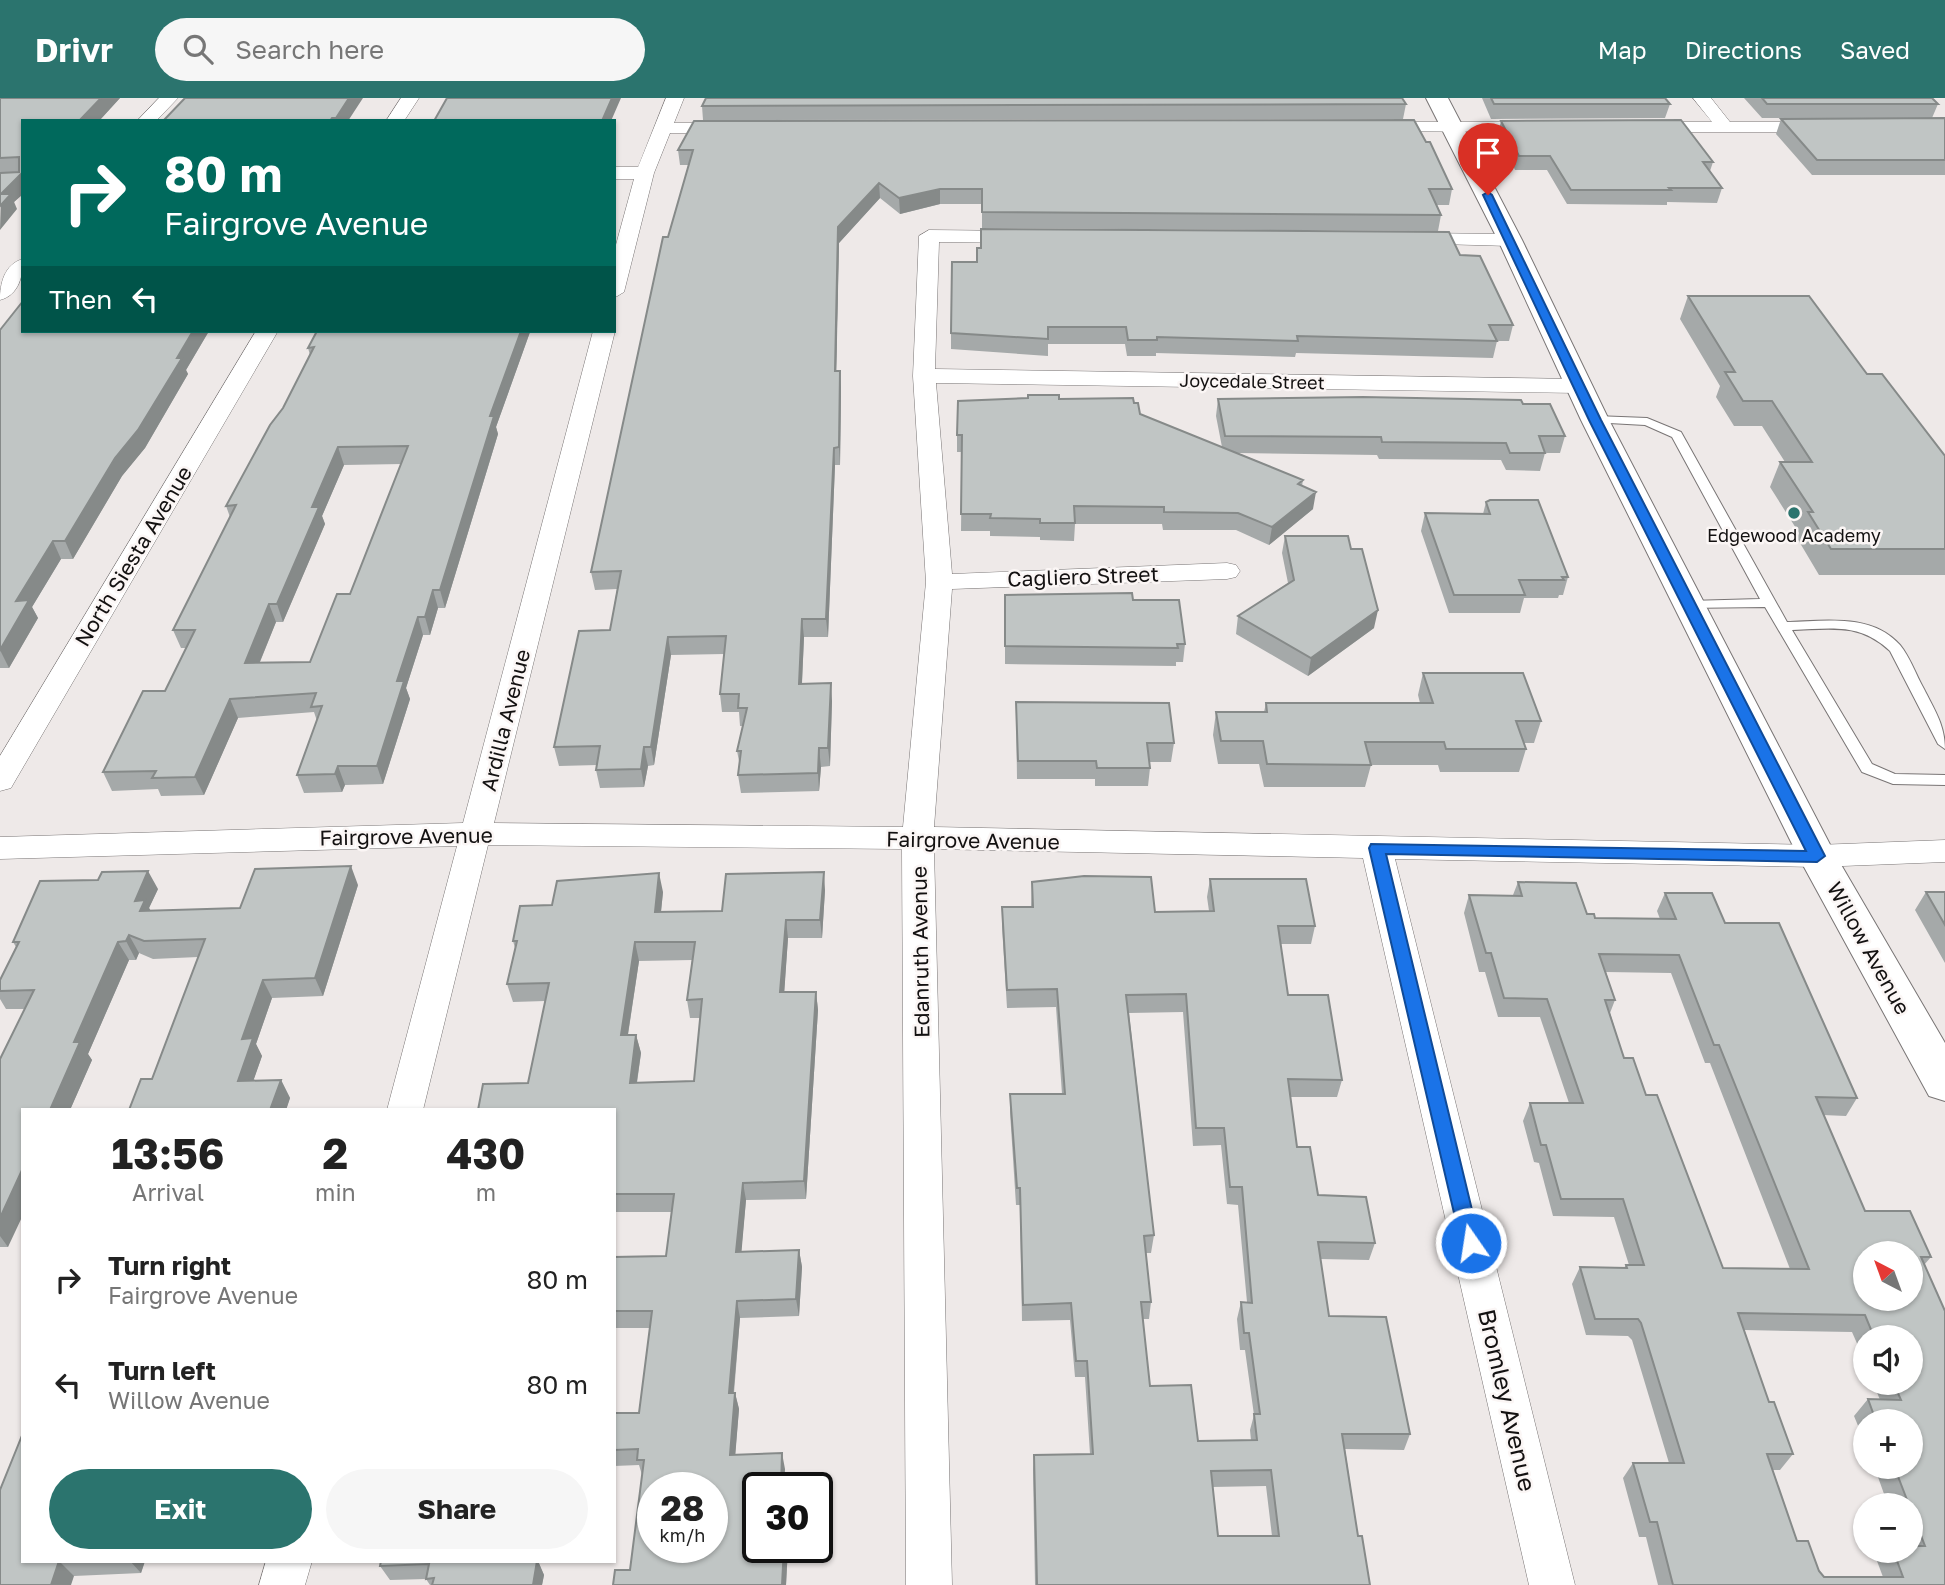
<!DOCTYPE html>
<meta charset="utf-8">
<style>
body{margin:0;font-family:"Golos Text",sans-serif;background:#f6f6f6;color:#222;height:100vh;display:flex;flex-direction:column;font-size:26px;white-space:nowrap}
*{box-sizing:border-box;margin:0}
p{font-size:23px;color:#767676}
.icon{flex:none;width:38px;height:38px;fill:none;stroke:currentColor;stroke-width:2;stroke-linecap:round;stroke-linejoin:round}
.map{position:relative;flex:1;overflow:hidden}
.sheet{position:absolute;left:21px;top:1010px;width:595px;height:455px;display:flex;flex-direction:column;background:#fff;border-radius:0px;box-shadow:0 2px 5px #0004}
.sheet>*{flex:none}
.guide{position:absolute;left:21px;top:21px;width:595px;height:214px;border-radius:0px;box-shadow:0 2px 5px #0004;background:#00695c;color:#fff;overflow:hidden}
.needle{width:46px;rotate:319deg}
.tools{position:absolute;left:1853px;top:1143px;display:grid;gap:14px}
.tools a{display:grid;place-items:center;width:70px;height:70px;border-radius:50%;background:#fff;box-shadow:0 2px 5px #0004;font-size:35px}
.speed{position:absolute;left:637px;top:1374px;display:flex;gap:14px;font-size:35px;font-weight:700;text-align:center}
.speed>*{display:grid;place-content:center;width:91px;height:91px;border-radius:50%;background:#fff;box-shadow:0 2px 5px #0004;line-height:1}
.speed small{font-size:18px;font-weight:400}
.speed .limit{border:4px solid #111;border-radius:10px;background:#fff;color:#111}
.pin{position:absolute;display:grid;place-items:center;width:60px;height:60px;color:#fff;margin:-72px -30px;border-radius:50% 50% 50% 0;rotate:-45deg;box-shadow:0 0 7px #0007}
.pin .icon{rotate:45deg}
.me{position:absolute;width:77px;margin:-38px;rotate:347deg;stroke-linejoin:round;filter:drop-shadow(0 0 5px #0008)}
.turn{display:flex;align-items:center;gap:24px;height:147px;padding:0 28px;font-size:32px}
.turn .icon{width:91px;height:91px;stroke-width:2.5}
.turn b{display:block;font-size:49px;line-height:60px}
.then{display:flex;align-items:center;height:66px;padding:0 28px;background:#0003;gap:14px;font-size:26px}
.eta{display:flex;justify-content:space-evenly;align-items:center;height:119px;text-align:center}
.eta b{font-size:42px;font-weight:700;line-height:49px}
.primary-button{display:flex;gap:14px;margin-top:auto;padding:14px 28px}
.primary-button a{flex:1;height:80px;border-radius:42px;background:#2b746e;color:#fff;font-size:28px;font-weight:700;line-height:80px;text-align:center}
.primary-button a+a{background:#f6f6f6;color:#222}
ul{padding:0;list-style:none}
li{display:flex;align-items:center;gap:21px;height:105px;padding:0 28px}
li div{flex:1}
li b{display:block;font-size:26px}
li em{font-style:normal}
header{display:flex;align-items:center;gap:42px;box-sizing:border-box;height:98px;padding:0 35px;background:#2b746e;color:#fff}
header strong{font-size:33px}
nav{display:flex;gap:38px;margin-inline-start:auto;font-size:24px}
.search{width:490px;height:63px;background:#f6f6f6;display:flex;align-items:center;gap:18px;box-sizing:border-box;padding:0 24px;border-radius:38px;color:#767676;font-size:26px}
.map>svg:first-child{display:block}
.lines{fill:none;stroke-linecap:round;stroke-linejoin:round}
.service-casing{stroke:#797575;stroke-width:2}
.minor-casing{stroke:#797575;stroke-width:1}
.tertiary-casing{stroke:#797575;stroke-width:2}
.service{fill:#fff;fill-rule:evenodd}
.minor{fill:#fff;fill-rule:evenodd}
.tertiary{fill:#fff;fill-rule:evenodd}
.wall{fill:#a5a9a9;fill-rule:evenodd}
.shaded-wall{fill:#868a89}
.building{fill:#c0c5c4;stroke:#868a89;stroke-width:2;fill-rule:evenodd}
.route{fill:#1a73e8;stroke:#114b97;stroke-width:2}
.poi-dot{fill:#2b746e;stroke:#fbf6f5;stroke-width:2.5}
.labels{text-anchor:middle;dominant-baseline:central;stroke-width:5;stroke-linejoin:round;paint-order:stroke}
.far-street-label{font-size:18px;fill:#131111;stroke:#fbf6f5}
.far-poi-label{font-size:18px;fill:#131111;stroke:#fbf6f5}
.street-label{font-size:21px;fill:#131111;stroke:#fbf6f5}
.near-street-label{font-size:24px;fill:#131111;stroke:#fbf6f5}
</style>
<header>
<strong>Drivr</strong>
<div class="search"><svg class="icon" aria-label="search" viewBox="0 0 24 24"><circle cx="10" cy="10" r="6"/><path d="M15 15l6 6"/></svg>Search here</div>
<nav><a>Map</a><a>Directions</a><a>Saved</a></nav>
</header>
<div class="map">
<svg width="1945" height="1487" viewBox="0 0 1945 1487">
<rect width="100%" height="100%" fill="#eee9e8"/>
<g class="lines">
<g class="service-casing">
<path id="service" d="M1595 318 1647 320 1681 334 1787 524C1825 523 1872 515 1900 547 1910 559 1916 577 1924 591 1934 611 1945 627 1945 651L1938 646 1890 553C1859 524 1831 531 1792 532L1872 666 1895 676 1945 677V687L1893 686 1862 674 1765 509 1684 510 1682 507 1689 503 1760 501 1672 339 1645 327 1591 324V320Z"/>
</g>
<g class="minor-casing">
<path id="minor" d="M159 0H178L156 23H137Z
M401 0H419L404 23H386Z
M666 0H684L674 25H730L739 30 730 35H670L654 75 624 194 614 200V154L634 81H614V69H638Z
M1693 0H1711L1730 24H1819L1828 29 1819 34H1643L1634 29 1643 24H1712Z
M1374 24H1542L1551 29 1542 34 1368 33 1365 29 1368 25Z
M929 132 1023 133 1033 139 1023 145 939 144 935 271 1580 281 1591 288 1580 295 936 285 952 476 1227 465 1236 467 1240 473 1236 479 1227 481 952 491 934 729 1817 747 1945 742V764L1817 769 1395 761 1575 1487H1529L1363 760 934 751 952 1487H906L902 751 488 747 423 1012H387L457 748 0 761V739L463 725 593 233H615L494 725 903 729 926 484 913 278 919 138Z
M1411 135 1510 136 1520 142 1510 148 1404 145 1401 141 1404 137Z
M23 161C23 178 19 197 0 202 0 186 4 166 23 161Z
M256 233H278L15 683 11 690 0 693V658Z
M266 1463H312L305 1487H259Z"/>
</g>
<g class="tertiary-casing">
<path id="tertiary" d="M1426 0H1448L1522 142 1609 322 1836 758 1945 945V1003L1929 998 1798 758 1581 322 1498 142Z"/>
</g>
<use href="#service" class="service"/>
<use href="#minor" class="minor"/>
<use href="#tertiary" class="tertiary"/>
</g>
<path class="wall" d="M0 0H120L99 23H23V96L14 104 17 111 0 75Z
M1482 0H1665L1670 6 1665 20 1491 21Z
M1744 0H1932L1938 6 1932 20H1945V77H1812L1776 36 1781 21 1904 20H1762Z
M1406 6 1403 21 703 22 702 8Z
M694 23 1452 91 1449 107H1437L1441 117 1438 133 982 130V106H940L900 116 880 100 839 145 836 273H840L841 290 840 367H835L828 539H804L802 586 832 603 830 668 821 669 819 693 741 695 738 677 740 668 737 653 743 628H740L739 614H722L720 596 724 556 671 557 654 667 648 668 644 689 600 690 596 672 597 667 559 668 554 649 610 532 617 491 595 492 591 474 689 67H680L678 52Z
M1501 23 1713 64 1710 73 1722 90 1717 105 1667 104V107L1567 106 1547 72H1515L1498 36Z
M1460 157 1513 227 1509 243H1497L1493 260 1296 255 1295 259 1156 255V258H1127L1125 246H1048V258L951 251V235Z
M1688 198 1867 276 1945 358V477H1819L1797 440 1799 435 1770 389 1780 364H1785L1762 328H1734L1716 299 1720 288 1680 221Z
M0 232 209 233 186 272 188 276 145 350 122 378 73 461H61L32 509 38 520 9 570H0Z
M317 233H530V234L496 329 498 336 445 510H438L430 537H423L406 590 410 601 383 686 345 687 342 694 304 695 297 677 317 623 314 614 238 620 204 697 161 698 158 691 112 693 103 674 165 593 186 550H181L173 532 230 419 226 408 283 310 310 257 308 250ZM402 366 350 496 310 564H260L276 524H283L325 426 322 418 344 367Z
M1059 301 1134 305 1140 316 1222 349 1216 318 1218 301 1523 306 1565 338 1560 355H1545L1540 373 1506 372 1501 362 1379 361 1377 357 1238 355 1303 382 1302 388 1313 411 1269 447 1236 432H1163L1162 426H1075L1074 443 1040 442V439L990 438V433H961L962 354H957V337Z
M1486 404 1568 479 1563 497H1559L1558 500H1524L1520 515H1449L1421 433 1425 415 1483 416Z
M1285 438 1374 530 1308 578 1236 536 1238 518 1288 485 1282 455Z
M1005 497 1133 502 1185 546 1183 564H1176V568L1005 566Z
M1423 575 1541 623 1534 645H1524L1526 651 1519 674H1440L1438 667H1371L1365 689H1264L1259 666H1218L1213 637 1216 614H1264L1266 605H1420L1418 597Z
M1016 604 1174 645 1171 664H1149L1150 670 1148 688H1095V681H1017Z
M1210 781 1315 828 1311 846H1280L1288 897 1342 982 1337 999H1290L1297 1049 1318 1097 1375 1145 1369 1162 1320 1161 1329 1218 1410 1336 1404 1352 1345 1351 1358 1438 1370 1487H1035L1033 1372 1034 1357 1090 1356 1085 1279H1075L1070 1222 1022 1223 1020 1107H1016L1010 1014V996H1062L1056 909 1007 910 1002 828V809H1031L1032 784 1155 814 1209 813 1207 799ZM1183 914 1193 1048 1221 1047 1227 1106 1238 1107 1247 1204H1241L1237 1221 1240 1252H1245L1254 1317 1250 1332 1251 1342 1198 1343 1150 1288 1143 1221H1149L1151 1204 1146 1155H1151L1154 1137 1129 915ZM1266 1388 1272 1438H1218L1212 1389Z
M1518 784 1595 820 1660 821 1657 813 1665 795 1725 825 1857 1000 1846 1018 1823 1017 1865 1113 1931 1159 1924 1167 1945 1487H1658L1646 1439H1639L1623 1380 1633 1365H1669L1632 1242 1628 1238 1586 1237 1572 1186 1580 1169 1624 1170 1626 1167H1629L1614 1119 1553 1118 1539 1065 1534 1064 1523 1023 1530 1005H1569L1540 919H1498L1485 874H1479L1464 815 1469 797H1513ZM1606 874 1671 875 1705 965H1710L1790 1171 1723 1170 1646 997 1624 960 1610 915 1615 902ZM1744 1232 1852 1234 1866 1266V1239H1911V1284H1873L1880 1302 1868 1301 1854 1318 1866 1347V1323H1911V1368H1874L1888 1407H1911V1452H1887L1877 1463 1883 1479H1824L1819 1473 1797 1443 1773 1372H1780L1793 1356 1769 1304Z
M358 787 323 898 272 900 256 946 262 958 253 983 281 982 290 1000 286 1012H129L152 981 198 859 153 861 139 855 136 862H129L88 956 92 962 70 1012H23L8 1149H0V961L25 911H6L0 901V882L16 849 13 844 158 791 149 810 151 813 240 810Z
M825 792 822 840H788L784 894H816L818 912 806 1101 746 1102 741 1154 799 1152 802 1169 799 1218 740 1220 734 1295H735L739 1311 735 1357 785 1371 758 1449H788L786 1487 630 1472 642 1377 639 1367 614 1368V1315H639L650 1230H614V1159L666 1158 672 1114H614V1012L528 985 545 903 513 904 507 886 515 850 513 843 552 807 663 794 661 814 722 813ZM692 862 687 902 690 920H700L694 983 637 985 641 955 636 937H628L639 863Z
M1926 794H1945V865L1915 812Z
M23 1463H145L141 1475 74 1478 0 1487Z
M381 1463H538L544 1477 542 1487H430L426 1481 390 1482 380 1468Z"/>
<path class="shaded-wall" d="M101 0H120L99 23H79Z
M349 0H363L348 23H336V20Z
M612 0H621L611 23H602Z
M23 74V96L14 104 17 111 0 132 1 96Z
M879 85 880 100 839 145 836 290 835 273 838 129Z
M940 91V106L900 116 899 100Z
M193 233H209L186 272 188 276 145 350 122 378 73 461 65 443Z
M521 233H530V234L496 329 498 336 445 510 440 492 490 318Z
M840 273 841 290 840 367 839 349Z
M338 349 344 367 322 418 325 426 283 524 277 506 312 409Z
M834 350 835 367 828 539 826 521Z
M1316 394 1313 411 1269 447 1272 429Z
M53 443 61 461 32 509 38 520 9 570 0 552 16 503Z
M433 492 438 510 430 537 425 519Z
M269 506 276 524 252 583 245 565Z
M1378 512 1374 530 1308 578 1311 560Z
M418 519 423 537 406 590 410 601 383 686 377 668 397 583Z
M802 521 804 539 801 604 799 586Z
M668 539 671 557 654 667 651 649Z
M831 585 832 603 830 668 828 650Z
M230 601 238 620 204 697 195 679Z
M644 649 648 668 644 689 641 671Z
M819 650 821 669 819 693 818 675Z
M338 668 345 687 342 694 335 676Z
M351 768 358 787 323 898 315 880Z
M148 773 158 791 149 810 155 820 150 832 135 803Z
M824 774 825 792 822 840 820 822Z
M659 775 663 794 659 832 655 814Z
M786 822 788 840 783 913 780 894Z
M129 837 139 855 136 862 126 843Z
M118 844 129 862 88 956 92 962 70 1012H50L74 944Z
M635 844 639 863 625 955 621 937Z
M263 882 272 900 256 946 262 958 247 1001 238 983 242 941Z
M816 894 818 912 806 1101 804 1083Z
M636 937 641 955 634 1003 630 985Z
M281 982 290 1000 286 1012H270Z
M23 1070V1117L8 1149 0 1138V1120Z
M743 1085 746 1102 740 1171 736 1154Z
M799 1152 802 1169 799 1218 796 1201Z
M737 1203 740 1220 732 1311 729 1295Z
M735 1295 739 1311 734 1373 730 1357Z
M782 1355 785 1371 784 1390H781Z
M784 1449H788L786 1487H782Z
M59 1463 74 1478 71 1487H51Z
M130 1463H145L141 1475Z
M529 1463H538L544 1477 542 1487H533Z"/>
<path class="building" d="M0 0H101L79 23H23V74L1 96H11L0 108V75L19 74V59L0 60Z
M185 0H349L336 20H332L330 23H163Z
M447 0H612L602 23H434Z
M706 0H1402L1406 6 702 8Z
M1491 0H1665L1670 6H1494Z
M1762 0H1932L1938 6H1767Z
M1945 20V62H1817L1781 21Z
M1414 22 1426 44H1430L1452 91H1429L1441 117 982 114V91H940L899 100 879 85 838 129 835 273H840L839 349 834 350 826 521H802L799 586 831 585 828 650H819L818 675 738 677 741 653H737L747 610H738L739 596H720L726 538 668 539 651 649H644L641 671 596 672 600 648 554 649 579 533 610 532 621 473 591 474 663 139H668L693 52H678L694 23Z
M1681 22 1713 64H1703L1722 90H1669L1671 92H1571L1550 58H1519L1501 23Z
M981 131 1449 134 1460 157 1480 158 1513 227H1489L1497 243 1297 238 1298 243 1157 239V242H1128L1126 229H1048V241L951 235 952 164H977V150H981Z
M1688 198H1809L1867 276H1882L1945 358V451H1831L1808 414H1813L1780 364H1812L1772 303H1743L1725 274H1735Z
M23 203V233H193L177 260H182L138 332 115 360 65 443H53L16 503 29 502 0 552V232Z
M317 233H521L490 318H494L440 492H433L425 519H418L397 583H404L377 668H338L335 676 297 677 322 608 311 609 316 595 230 601 195 679 152 680 156 673 103 674 143 593H165L195 532H173L236 407 226 408 270 327 283 310 314 249 308 250ZM408 348 350 496H337L310 564 245 565 269 506H277L319 409H312L338 349Z
M1028 297H1059V301L1133 300 1134 305H1138L1140 316 1303 382 1298 386 1316 394 1272 429 1238 415 1164 414V409L1074 408 1075 425H1040V421L990 420 991 416H961L962 337H957L958 303 1028 300Z
M1363 299 1521 302 1523 306H1550L1565 338H1539L1545 355H1510L1506 345 1382 344 1381 339 1225 338 1218 301Z
M1490 402H1538L1568 479H1562L1564 482H1519L1525 497H1454L1425 415 1490 416 1486 404Z
M1285 438H1348L1351 451H1362L1378 512 1311 560 1238 518 1294 482Z
M1132 495 1133 502H1179L1185 546H1177L1178 550 1005 548V497Z
M1423 575H1523L1541 623H1516L1526 651H1446L1444 644H1365L1371 667 1267 666 1263 643H1221L1216 614H1267L1266 605H1433Z
M1016 604 1169 605 1174 645H1147L1150 670H1097L1096 663H1018Z
M351 768 315 880 263 882 242 941 253 940 238 983 281 982 270 1012H129L141 981H152L205 841 144 843 129 837 126 843 118 844 74 944H80L50 1012H23V1070L0 1120V961L34 892 0 893V882L19 844H13L40 783 98 782 102 774 148 773 135 803 145 802 140 813 240 810 255 771Z
M824 774 820 822H786L780 894H816L804 1083 743 1085 736 1154 799 1152 796 1201 737 1203 729 1295H735L730 1357 782 1355 781 1390H758V1449H784L782 1487H613L615 1472H630L644 1362H637L638 1351 614 1352V1315H639L652 1213H614V1159L666 1158 674 1096H614V1012H478L483 986 528 985 549 885 507 886 517 843H513L520 808 552 807 557 783 659 775 655 814 722 813 726 776ZM635 844H695L687 902 702 901 694 983 630 985 636 937H621ZM653 1390H712V1449H653Z
M1084 778 1151 779 1155 814 1214 813 1210 781H1306L1315 828H1278L1288 897H1328L1342 982 1288 981 1297 1049H1310L1318 1097 1366 1099 1375 1145 1318 1144 1329 1218 1386 1219 1410 1336H1342L1358 1438H1362L1370 1487H1037L1034 1357 1093 1356 1087 1263H1076L1071 1205 1023 1207 1020 1090H1017L1010 996H1065L1057 891 1007 892 1002 809H1033L1032 784ZM1186 896 1196 1030H1224L1230 1089H1242L1252 1205 1241 1204 1244 1235H1249L1260 1316H1254L1257 1342 1198 1343 1191 1287 1150 1288 1141 1204H1151L1144 1138 1154 1137 1126 897ZM1271 1372 1279 1438H1218L1211 1373Z
M1518 784 1576 785 1587 816H1594L1595 820 1676 821 1665 795H1712L1725 825H1779L1857 1000 1816 999 1865 1113H1910L1931 1159H1921L1945 1213V1487H1673L1657 1424H1650L1633 1365H1684L1641 1225 1638 1221H1595L1580 1169 1627 1170 1626 1167H1644L1623 1101H1561L1546 1047H1541L1530 1005H1583L1547 901 1504 900 1491 855H1486L1469 797 1522 798ZM1599 856 1679 857 1714 947H1719L1809 1171 1723 1170 1657 997H1646L1633 960H1624L1605 902H1615ZM1866 1155H1911V1200H1866ZM1738 1215 1865 1217 1874 1239H1911V1284H1893L1901 1302 1868 1301 1876 1323H1911V1368H1894L1909 1407H1911V1412L1925 1448H1911V1452H1893L1903 1479H1824L1819 1473 1808 1443H1797L1767 1356H1793L1774 1304H1769Z
M1926 794H1945V827Z
M23 1335V1463H63H59L51 1487H0V1392Z
M381 1463H537L533 1487H432L434 1480 426 1481 429 1466 380 1468Z"/>
<path class="route" d="M1488 94 1492 97 1601 322 1825 758 1817 764 1386 756 1480 1145 1478 1151 1471 1154 1464 1151 1461 1145 1369 750 1371 746 1806 753 1589 322 1483 97Z"/>
<circle class="poi-dot" cx="1794" cy="415" r="7"/>
<g class="labels">
<g class="far-street-label">
<text transform="translate(1252 283) rotate(1)">Joycedale Street</text>
</g>
<g class="far-poi-label">
<text x="1794" y="437">Edgewood Academy</text>
</g>
<g class="street-label">
<text transform="translate(133 458) rotate(-59)">North Siesta Avenue</text>
<text transform="translate(1083 478) rotate(-2)">Cagliero Street</text>
<text transform="translate(505 622) rotate(-76)">Ardilla Avenue</text>
<text transform="translate(406 738) rotate(-1)">Fairgrove Avenue</text>
<text transform="translate(973 742) rotate(1)">Fairgrove Avenue</text>
<text transform="translate(1869 850) rotate(61)">Willow Avenue</text>
<text transform="translate(920 854) rotate(-91)">Edanruth Avenue</text>
</g>
<g class="near-street-label">
<text transform="translate(1508 1302) rotate(77)">Bromley Avenue</text>
</g>
</g>
</svg>
<div class="tools">
<a><svg class="needle" viewBox="-14 -14 28 28"><path d="M0-13l5 13h-10z" fill="#e53935"/><path d="M0 13l5-13h-10z" fill="#767676"/></svg></a>
<a><svg class="icon" aria-label="sound" viewBox="0 0 24 24"><path d="M4 9h4l5-4v14l-5-4H4zM17 9q2 3 0 6"/></svg></a>
<a>+</a>
<a>−</a>
</div>
<div class="speed"><div>28<small>km/h</small></div><div class="limit">30</div></div>
<div class="pin" style="left:1488px;top:97px;background:#d93025"><svg class="icon" aria-label="arrive" viewBox="0 0 24 24"><path d="M6 21V4h12l-3 4 3 4H6"/></svg></div>
<svg class="me" style="left:1471px;top:1145px" viewBox="-20 -20 40 40"><circle r="17" fill="#1a73e8" stroke="#fff" stroke-width="3"/><path d="M0-11L8 9 0 5-8 9z" fill="#fff"/></svg>
<div class="guide">
<div class="turn"><svg class="icon" aria-label="right" viewBox="0 0 24 24"><path d="M7 20v-9h11M14 6l5 5-5 5"/></svg><div><b>80 m</b>Fairgrove Avenue</div></div>
<div class="then">Then<svg class="icon" aria-label="left" viewBox="0 0 24 24"><path d="M17 20v-9H6M10 6l-5 5 5 5"/></svg></div>
</div>
<section class="sheet">
<div class="eta">
<div><b>13:56</b><p>Arrival</p></div>
<div><b>2</b><p>min</p></div>
<div><b>430</b><p>m</p></div>
</div>
<ul>
<li><svg class="icon" aria-label="right" viewBox="0 0 24 24"><path d="M7 20v-9h11M14 6l5 5-5 5"/></svg><div><b>Turn right</b><p>Fairgrove Avenue</p></div><em>80 m</em></li>
<li><svg class="icon" aria-label="left" viewBox="0 0 24 24"><path d="M17 20v-9H6M10 6l-5 5 5 5"/></svg><div><b>Turn left</b><p>Willow Avenue</p></div><em>80 m</em></li>
</ul>
<div class="primary-button"><a>Exit</a><a>Share</a></div>
</section>
</div>
